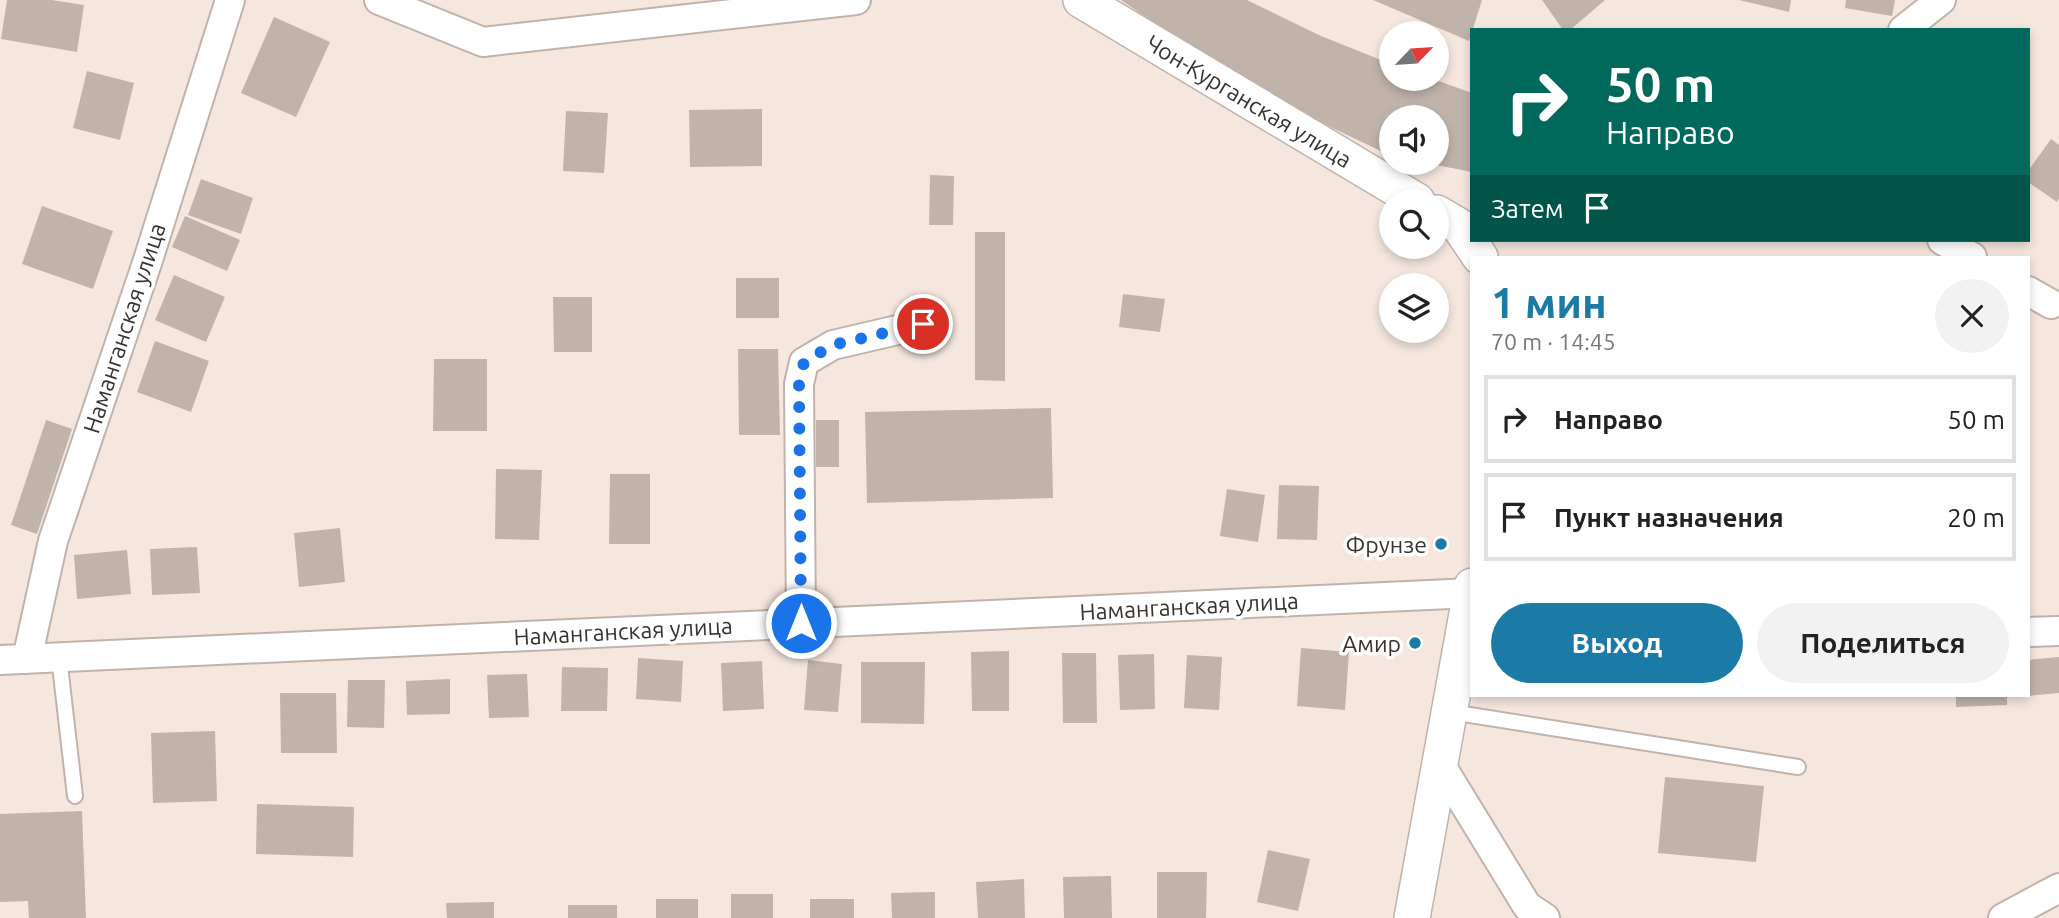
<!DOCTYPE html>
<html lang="ru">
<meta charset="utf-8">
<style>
body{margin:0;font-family:Ubuntu,sans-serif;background:#f2f2f2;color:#222;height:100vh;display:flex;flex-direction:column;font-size:26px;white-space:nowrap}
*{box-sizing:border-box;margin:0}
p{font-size:23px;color:#767676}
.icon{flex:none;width:38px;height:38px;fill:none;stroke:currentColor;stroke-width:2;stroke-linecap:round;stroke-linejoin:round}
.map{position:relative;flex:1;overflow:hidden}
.drawer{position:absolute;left:1470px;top:256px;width:560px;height:441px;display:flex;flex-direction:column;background:#fff;border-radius:0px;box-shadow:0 4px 10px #0003}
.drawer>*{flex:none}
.guide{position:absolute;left:1470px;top:28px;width:560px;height:214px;border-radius:0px;box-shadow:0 4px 10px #0003;background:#00695c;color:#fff;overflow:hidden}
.needle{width:46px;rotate:65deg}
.buttons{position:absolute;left:1379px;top:21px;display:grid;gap:14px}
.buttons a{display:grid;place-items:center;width:70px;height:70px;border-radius:50%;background:#fff;box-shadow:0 4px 10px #0003;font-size:35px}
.pin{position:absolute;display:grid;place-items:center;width:60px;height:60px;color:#fff;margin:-30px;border:4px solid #fff;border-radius:50%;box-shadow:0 2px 7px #0007}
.me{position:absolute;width:77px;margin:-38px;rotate:0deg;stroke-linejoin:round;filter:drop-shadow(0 0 5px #0008)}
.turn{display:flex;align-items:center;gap:24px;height:147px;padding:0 21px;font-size:32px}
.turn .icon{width:91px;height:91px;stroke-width:2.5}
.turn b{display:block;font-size:49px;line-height:60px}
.then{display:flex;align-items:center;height:66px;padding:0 21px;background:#0003;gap:14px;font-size:26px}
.round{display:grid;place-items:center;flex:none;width:74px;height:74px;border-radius:37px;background:#f2f2f2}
.headline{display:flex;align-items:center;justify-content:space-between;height:119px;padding:0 21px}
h1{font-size:42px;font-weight:700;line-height:52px;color:#1c7aa7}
.button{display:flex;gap:14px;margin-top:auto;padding:14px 21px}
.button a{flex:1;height:80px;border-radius:42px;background:#1c7aa7;color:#fff;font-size:28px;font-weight:700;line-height:80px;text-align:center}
.button a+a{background:#f2f2f2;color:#222}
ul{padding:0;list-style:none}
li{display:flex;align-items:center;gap:21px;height:88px;margin:0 14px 10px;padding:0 7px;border:4px solid #e0e0e0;border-radius:0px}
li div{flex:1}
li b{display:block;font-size:26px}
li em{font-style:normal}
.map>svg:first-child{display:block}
.building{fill:#c0b3aa}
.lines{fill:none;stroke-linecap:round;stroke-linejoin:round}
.service-casing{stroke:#c1b3ab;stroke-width:18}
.minor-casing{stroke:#c1b3ab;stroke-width:32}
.tertiary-casing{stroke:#c1b3ab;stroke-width:38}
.service{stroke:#fff;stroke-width:14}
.minor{stroke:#fff;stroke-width:28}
.tertiary{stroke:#fff;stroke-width:35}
.route{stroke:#1a73e8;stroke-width:12;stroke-dasharray:0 21.6}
.poi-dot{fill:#1c7aa7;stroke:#fff;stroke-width:2.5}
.labels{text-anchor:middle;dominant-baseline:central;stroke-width:7;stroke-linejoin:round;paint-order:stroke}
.street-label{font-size:23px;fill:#38332f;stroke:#fff}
.poi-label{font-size:23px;fill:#38332f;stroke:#fff;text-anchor:end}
</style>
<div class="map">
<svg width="2059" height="918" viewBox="0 0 2059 918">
<rect width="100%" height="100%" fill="#f5e7de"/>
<path class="building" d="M7 0H52L84 5 77 52 1 39Z
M1121 0H1247L1321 36 1391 64V79H1433L1472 93V172L1431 164 1437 163V117H1391V156L1389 155 1295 110 1214 64Z
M1373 0H1482L1469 41Z
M1542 0H1605L1570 30H1563Z
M1739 0H1791L1789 12Z
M1846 0H1895L1892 16 1845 8Z
M274 17 330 42 296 117 241 93Z
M87 71 134 83 120 140 73 128Z
M762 109V166L690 167 689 110Z
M566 111 608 113 604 173 563 171Z
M2051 139 2059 145V198L2057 202 2028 182V171Z
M930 175 954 176 953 225H929Z
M201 179 253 198 241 234 188 215Z
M42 206 113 231 93 289 22 264Z
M185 216 240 240 227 271 172 247Z
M975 232H1005V381L975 380Z
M174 275 225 297 206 342 155 320Z
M736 278H779V318H736Z
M1123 294 1165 299 1160 332 1119 327Z
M553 297H592V352H554Z
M155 341 209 361 191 412 137 392Z
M738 349H778L780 435H739Z
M434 359H487V431H433Z
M1051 408 1053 498 867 503 865 412Z
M46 420 72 429 37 534 11 525Z
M816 420H839V467H816Z
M496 469 542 470 539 540 495 539Z
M610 474H650V544H609Z
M1279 485 1319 486 1317 540 1277 539Z
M1227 489 1265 495 1258 542 1220 536Z
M340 528 345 582 299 587 294 533Z
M197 547 200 593 152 595 150 549Z
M127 550 131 594 77 599 74 555Z
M1301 648 1349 652 1345 710 1297 706Z
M1009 651V711H972L971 652Z
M1062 653H1096L1097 723H1063Z
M1154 654 1155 709 1120 710 1118 655Z
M1187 655 1222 657 1219 710 1184 708Z
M2059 657V693L2028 696V660Z
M638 658 683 661 681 702 636 699Z
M808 660 842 664 838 712 804 710Z
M762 661 764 709 723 711 721 663Z
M861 662H925L924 724 861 723Z
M562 667 608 668 607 711H561Z
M527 674 529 717 489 718 487 675Z
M450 679V714L407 715 406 681Z
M348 680H385L384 728 347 727Z
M280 693H336L337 753H281Z
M1956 695H2007V705L1956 707Z
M215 731 217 801 153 803 151 733Z
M1665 777 1764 786 1756 862 1658 853Z
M257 804 354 807 353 857 256 854Z
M82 811 86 918H29L28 901 0 902V814Z
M1268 850 1310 859 1298 911 1257 902Z
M1157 872H1207L1206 918H1157Z
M1111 876 1112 918H1064L1063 877Z
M1024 879 1025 918H978L976 882Z
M935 892V918H892L891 893Z
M731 894H773V918H731Z
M656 899H698V918H656Z
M810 899H854V918H810Z
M494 902V918H447L446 903Z
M568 905H617V918H568Z"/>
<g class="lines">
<g class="service-casing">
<path id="service" d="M59 657 75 796
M1451 712 1798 767"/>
</g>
<g class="minor-casing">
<path id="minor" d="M379 0 483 42 856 0
M1903 30 1941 0
M1942 240 1972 257
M2028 291 2051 304
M801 623 799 384 804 362 833 345 923 324
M2028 632 2059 631
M27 659 53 541 148 260 230 0
M0 660 1472 593
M1440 764 1527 906 1545 918
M2003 918 2059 888"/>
</g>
<g class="tertiary-casing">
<path id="tertiary" d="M1081 0 1417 201
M1437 213 1459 226 1480 257
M1412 918 1472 586"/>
</g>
<use href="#service" class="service"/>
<use href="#minor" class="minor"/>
<use href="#tertiary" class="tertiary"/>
</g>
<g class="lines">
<path class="route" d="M801 623 799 384 804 362 833 345 923 324"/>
</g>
<g class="poi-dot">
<circle cx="1441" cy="544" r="7"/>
<circle cx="1415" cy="643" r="7"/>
</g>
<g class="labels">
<g class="street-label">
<text transform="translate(1249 101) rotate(31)">Чон-Курганская улица</text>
<text transform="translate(124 328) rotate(-72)">Наманганская улица</text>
<text transform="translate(1189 606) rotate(-3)">Наманганская улица</text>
<text transform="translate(623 631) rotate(-3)">Наманганская улица</text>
</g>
<g class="poi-label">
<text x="1427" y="544">Фрунзе</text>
<text x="1401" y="643">Амир</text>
</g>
</g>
</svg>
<div class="buttons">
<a><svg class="needle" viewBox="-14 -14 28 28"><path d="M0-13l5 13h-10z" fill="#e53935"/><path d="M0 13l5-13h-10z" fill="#767676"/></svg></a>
<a><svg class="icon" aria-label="sound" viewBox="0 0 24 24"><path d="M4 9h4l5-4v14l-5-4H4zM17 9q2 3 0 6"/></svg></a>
<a><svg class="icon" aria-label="search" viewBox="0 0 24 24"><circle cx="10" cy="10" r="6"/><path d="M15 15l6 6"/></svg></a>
<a><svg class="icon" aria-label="layers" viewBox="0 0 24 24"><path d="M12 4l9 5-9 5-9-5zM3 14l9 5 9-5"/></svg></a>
</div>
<div class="pin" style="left:923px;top:324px;background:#d93025"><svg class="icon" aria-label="arrive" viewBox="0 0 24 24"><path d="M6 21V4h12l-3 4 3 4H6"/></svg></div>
<svg class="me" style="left:801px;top:623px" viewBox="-20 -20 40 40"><circle r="17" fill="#1a73e8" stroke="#fff" stroke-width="3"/><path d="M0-11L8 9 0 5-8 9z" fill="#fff"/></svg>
<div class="guide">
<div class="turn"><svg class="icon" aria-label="right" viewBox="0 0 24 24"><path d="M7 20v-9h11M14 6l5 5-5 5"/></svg><div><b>50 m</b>Направо</div></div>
<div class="then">Затем<svg class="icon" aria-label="arrive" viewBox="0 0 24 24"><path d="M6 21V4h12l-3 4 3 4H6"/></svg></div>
</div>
<section class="drawer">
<div class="headline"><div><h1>1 мин</h1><p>70 m · 14:45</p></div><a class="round"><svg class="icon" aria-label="close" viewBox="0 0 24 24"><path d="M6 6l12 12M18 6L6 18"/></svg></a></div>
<ul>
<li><svg class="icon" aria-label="right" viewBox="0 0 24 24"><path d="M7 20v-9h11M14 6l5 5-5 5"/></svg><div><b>Направо</b></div><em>50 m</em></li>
<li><svg class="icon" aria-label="arrive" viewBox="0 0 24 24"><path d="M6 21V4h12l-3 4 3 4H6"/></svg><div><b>Пункт назначения</b></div><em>20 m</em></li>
</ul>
<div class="button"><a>Выход</a><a>Поделиться</a></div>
</section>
</div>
